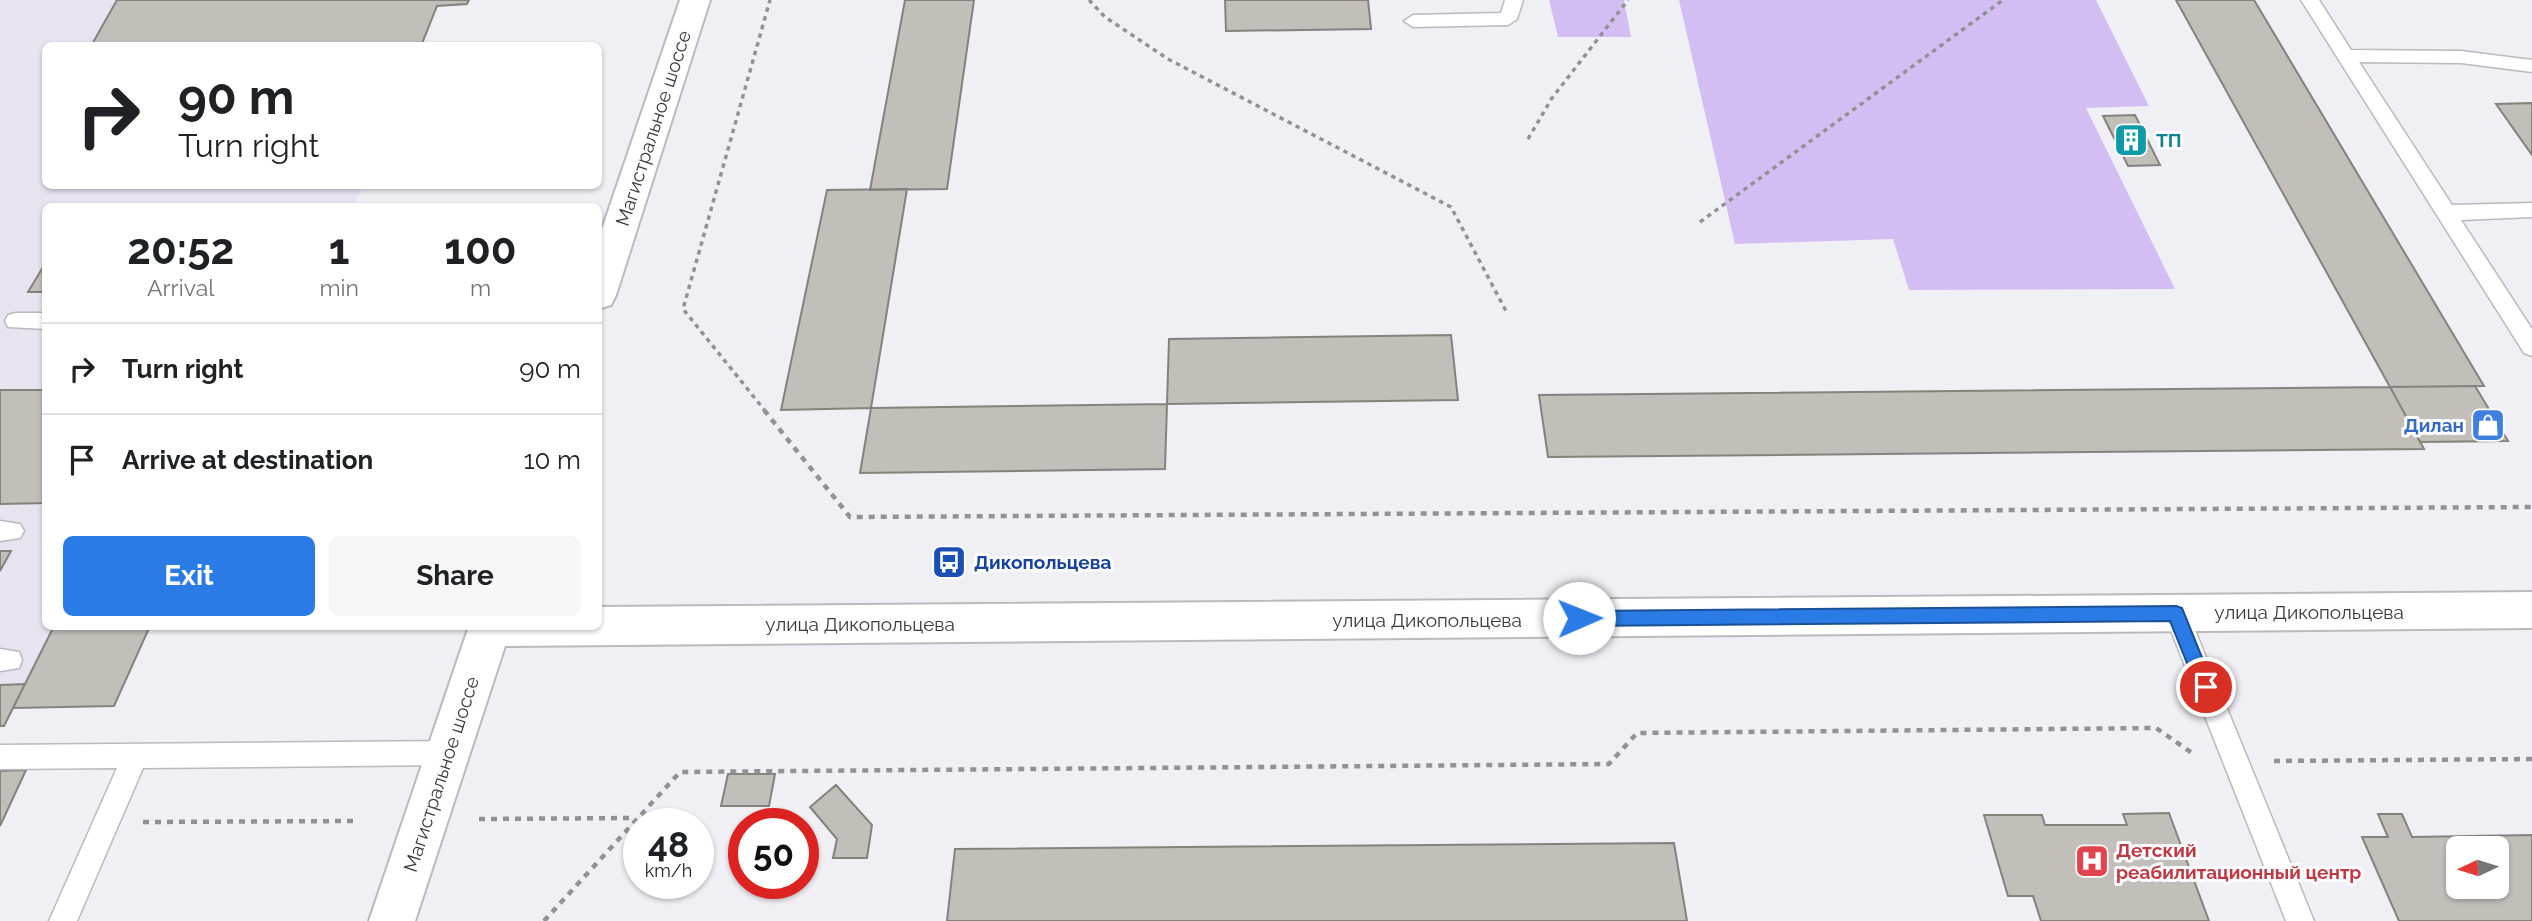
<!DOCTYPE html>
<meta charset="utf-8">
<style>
body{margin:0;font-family:Raleway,sans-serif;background:#f6f6f6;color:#202124;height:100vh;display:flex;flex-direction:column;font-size:26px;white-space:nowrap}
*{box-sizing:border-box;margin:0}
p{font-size:23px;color:#757577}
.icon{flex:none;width:38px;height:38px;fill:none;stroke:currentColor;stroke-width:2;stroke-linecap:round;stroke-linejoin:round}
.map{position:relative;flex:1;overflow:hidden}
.drawer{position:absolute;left:42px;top:203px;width:560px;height:427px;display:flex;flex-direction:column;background:#fff;border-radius:10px;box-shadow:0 2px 5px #0004}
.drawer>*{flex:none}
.banner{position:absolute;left:42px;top:42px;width:560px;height:147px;border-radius:10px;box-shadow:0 2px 5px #0004;background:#fff;color:#202124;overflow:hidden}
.needle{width:46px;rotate:266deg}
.tools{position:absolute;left:2446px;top:836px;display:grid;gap:14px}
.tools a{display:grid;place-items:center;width:63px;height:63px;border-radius:10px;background:#fff;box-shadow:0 2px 5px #0004;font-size:35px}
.speed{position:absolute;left:623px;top:808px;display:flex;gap:14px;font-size:35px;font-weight:700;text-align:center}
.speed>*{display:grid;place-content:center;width:91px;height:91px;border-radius:50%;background:#fff;box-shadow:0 2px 5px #0004;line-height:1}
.speed small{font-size:18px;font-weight:400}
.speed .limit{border:10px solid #d22;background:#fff;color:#111}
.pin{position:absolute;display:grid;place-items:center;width:60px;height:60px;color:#fff;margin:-30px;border:4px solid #fff;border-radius:50%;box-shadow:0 2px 7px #0007}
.me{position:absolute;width:77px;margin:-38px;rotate:89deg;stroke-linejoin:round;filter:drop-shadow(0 0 5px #0008)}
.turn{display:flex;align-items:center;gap:24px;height:147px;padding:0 21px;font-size:32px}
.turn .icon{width:91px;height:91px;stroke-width:2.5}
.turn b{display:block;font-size:49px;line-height:60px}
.eta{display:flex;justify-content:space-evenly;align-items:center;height:119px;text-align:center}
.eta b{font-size:42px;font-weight:700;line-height:49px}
.primary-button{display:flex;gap:14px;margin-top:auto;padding:14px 21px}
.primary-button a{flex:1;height:80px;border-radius:10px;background:#2a7be6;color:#fff;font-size:28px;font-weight:700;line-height:80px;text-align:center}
.primary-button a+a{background:#f6f6f6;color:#202124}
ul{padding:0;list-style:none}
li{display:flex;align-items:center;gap:21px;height:91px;padding:0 21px;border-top:2px solid #e0e0e0}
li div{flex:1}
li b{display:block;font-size:26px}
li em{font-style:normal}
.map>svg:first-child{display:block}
.built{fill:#e7e3ef}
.green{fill:#d3bef3}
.building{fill:#c2beba;stroke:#85827e;stroke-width:2;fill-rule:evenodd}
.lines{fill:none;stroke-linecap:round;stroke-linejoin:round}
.service-casing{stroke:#bab9bd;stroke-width:3}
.secondary-casing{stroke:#bab9bd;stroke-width:4}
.path-far1{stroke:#929194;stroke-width:3.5;stroke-dasharray:4.5 4.5;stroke-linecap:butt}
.path{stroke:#929194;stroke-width:4.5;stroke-dasharray:6 6;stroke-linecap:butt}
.service{fill:#fff;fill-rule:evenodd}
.secondary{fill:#fff;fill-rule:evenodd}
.route{fill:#2a7be6;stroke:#1b5096;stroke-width:2}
.labels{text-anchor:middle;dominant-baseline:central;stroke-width:6;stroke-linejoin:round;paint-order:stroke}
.street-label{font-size:19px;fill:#3a3a3b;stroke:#fdfdff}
.culture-label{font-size:19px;font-weight:bold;fill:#0d838f;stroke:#fdfdff;text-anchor:start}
.shop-label{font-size:19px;font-weight:bold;fill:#366cbe;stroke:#fdfdff;text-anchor:end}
.transit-label{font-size:19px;font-weight:bold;fill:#164399;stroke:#fdfdff;text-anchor:start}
.health-label{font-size:19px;font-weight:bold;fill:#be3a42;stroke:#fdfdff;text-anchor:start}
</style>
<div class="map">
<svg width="2532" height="921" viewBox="0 0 2532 921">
<rect width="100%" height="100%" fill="#f0eff4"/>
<path class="built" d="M0 0H469L467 4 437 6 421 45 46 46V186H362L354 206H46V626L54 627 4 726H0Z"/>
<path class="green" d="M1549 0H1624L1631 37H1558Z
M1679 0H2096L2149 106 2086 108 2175 289 1909 290 1893 239 1735 244Z"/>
<path class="building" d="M117 0H469L467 4 437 6 421 46H91Z
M905 0H974L947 189 870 190Z
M1225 0H1368L1371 29 1226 31Z
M2176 0H2254L2484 386 2390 387Z
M2532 103V155L2496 104Z
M2135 115 2160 165 2128 166 2103 116Z
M907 189 871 408 781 410 827 190Z
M46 262V292H28Z
M1451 335 1458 400 1167 404 1169 339Z
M2475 386 2508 441 2420 442 2390 387Z
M2390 387 2424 449 1548 457 1539 395Z
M0 390H46V503L0 504Z
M1167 404 1165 469 860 473 871 408Z
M0 551H11L0 571Z
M54 626H150L114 706 13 708Z
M25 684 4 726H0V685Z
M26 770 0 826V771Z
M728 774H775L769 806H721Z
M836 785 872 825 867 858H833L837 839 810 807Z
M2169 813 2209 921H2041L2033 896H2008L1984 815H2042L2045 825H2127L2123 814Z
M2378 814H2402L2412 837 2532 835V921H2399L2362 837H2388ZM2459 849H2497V887H2459Z
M1674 843 1687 921H947L955 849Z"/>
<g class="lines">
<g class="service-casing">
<path id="service" d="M1505 0H1523L1517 19 1508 25 1413 27 1404 21 1413 15 1501 13Z
M2301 0H2319L2351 50 2461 51 2532 60V72L2461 63 2359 62 2452 205 2532 203V217L2461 220 2532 329V356L2524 353Z
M16 313H46V329L8 327 5 321 8 315Z
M0 521 20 524 24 531 20 538 0 541Z
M2176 602 2185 605 2188 613 2314 921H2286L2164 613 2167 605Z
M0 649 19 652 22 660 19 668 0 671Z
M448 741 457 744 461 753 457 762 448 765 143 768 77 921H49L117 768 0 769V745Z"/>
</g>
<g class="secondary-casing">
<path id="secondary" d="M680 0H710L616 295 611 305 598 309V241Z
M2532 592V628L505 646 415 921H369L469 626H598V607Z"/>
</g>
<path class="path-far1" d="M1089 0 1105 17 1168 59 1451 207 1506 311
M1528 139 1552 98 1628 0
M1700 222 2003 0
M766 412 683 309 770 0"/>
<path class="path" d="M764 410 850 517 2532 507
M2274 761 2532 759
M479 819 635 818
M143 822 356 821
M544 921 680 772 1609 764 1637 733 2156 728 2195 755"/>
<use href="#service" class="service"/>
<use href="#secondary" class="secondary"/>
</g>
<path class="route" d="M2176 606 2182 608 2214 687 2212 693 2206 695 2199 693 2170 621 1579 626 1573 624 1570 618 1573 613 1579 611Z"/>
<defs>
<g id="building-square" transform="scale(1.75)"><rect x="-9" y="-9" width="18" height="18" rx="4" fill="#0f9aa8" stroke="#fdfdff"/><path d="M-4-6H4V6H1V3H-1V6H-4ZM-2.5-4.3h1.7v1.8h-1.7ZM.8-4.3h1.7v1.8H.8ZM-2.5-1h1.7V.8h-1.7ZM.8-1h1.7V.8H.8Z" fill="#fff"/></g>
<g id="shop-square" transform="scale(1.75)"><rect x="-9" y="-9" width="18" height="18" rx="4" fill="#3f7fe0" stroke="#fdfdff"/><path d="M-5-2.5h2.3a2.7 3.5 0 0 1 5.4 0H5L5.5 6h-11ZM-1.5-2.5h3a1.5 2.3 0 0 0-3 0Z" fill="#fff"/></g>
<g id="bus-square" transform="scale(1.75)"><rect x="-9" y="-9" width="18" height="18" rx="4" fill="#1a4fb4" stroke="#fdfdff"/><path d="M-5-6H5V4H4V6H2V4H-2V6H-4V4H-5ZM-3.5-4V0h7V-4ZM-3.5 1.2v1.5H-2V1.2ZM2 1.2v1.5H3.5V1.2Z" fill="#fff"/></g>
<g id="hospital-square" transform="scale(1.75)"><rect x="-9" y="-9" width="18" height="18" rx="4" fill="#e0444e" stroke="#fdfdff"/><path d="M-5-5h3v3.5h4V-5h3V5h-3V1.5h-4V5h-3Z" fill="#fff"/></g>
</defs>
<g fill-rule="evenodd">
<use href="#building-square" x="2131" y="140"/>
<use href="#shop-square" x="2488" y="425"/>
<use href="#bus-square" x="949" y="562"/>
<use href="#hospital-square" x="2092" y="861"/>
</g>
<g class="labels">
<g class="street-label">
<text transform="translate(653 128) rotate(-72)">Магистральное шоссе</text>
<text x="2309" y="612">улица Дикопольцева</text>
<text x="1427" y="620">улица Дикопольцева</text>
<text x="860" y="624">улица Дикопольцева</text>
<text transform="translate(441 774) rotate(-72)">Магистральное шоссе</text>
</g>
<g class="culture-label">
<text x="2156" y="140">ТП</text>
</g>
<g class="shop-label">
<text x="2464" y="425">Дилан</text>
</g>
<g class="transit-label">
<text x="974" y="562">Дикопольцева</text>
</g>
<g class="health-label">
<text x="2116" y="850">Детский<tspan x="2116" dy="22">реабилитационный центр</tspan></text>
</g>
</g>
</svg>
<div class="tools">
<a><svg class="needle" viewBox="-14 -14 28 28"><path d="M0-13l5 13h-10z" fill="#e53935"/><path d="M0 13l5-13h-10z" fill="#757577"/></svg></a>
</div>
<div class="speed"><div>48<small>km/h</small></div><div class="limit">50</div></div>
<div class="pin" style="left:2206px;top:687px;background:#d93025"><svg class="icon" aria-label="arrive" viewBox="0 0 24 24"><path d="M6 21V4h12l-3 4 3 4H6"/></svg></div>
<svg class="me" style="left:1579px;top:618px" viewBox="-20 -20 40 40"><circle r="19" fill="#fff"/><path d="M0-13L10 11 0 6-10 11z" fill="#2a7be6"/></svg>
<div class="banner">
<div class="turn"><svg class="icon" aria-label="right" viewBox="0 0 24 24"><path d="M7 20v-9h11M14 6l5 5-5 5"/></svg><div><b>90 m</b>Turn right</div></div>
</div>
<section class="drawer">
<div class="eta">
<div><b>20:52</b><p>Arrival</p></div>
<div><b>1</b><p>min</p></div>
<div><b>100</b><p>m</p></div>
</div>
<ul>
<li><svg class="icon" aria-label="right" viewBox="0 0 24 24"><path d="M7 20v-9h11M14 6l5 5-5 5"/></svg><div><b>Turn right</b></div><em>90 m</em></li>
<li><svg class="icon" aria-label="arrive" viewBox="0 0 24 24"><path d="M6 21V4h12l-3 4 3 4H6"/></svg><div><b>Arrive at destination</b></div><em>10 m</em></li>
</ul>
<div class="primary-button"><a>Exit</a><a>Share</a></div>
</section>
</div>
